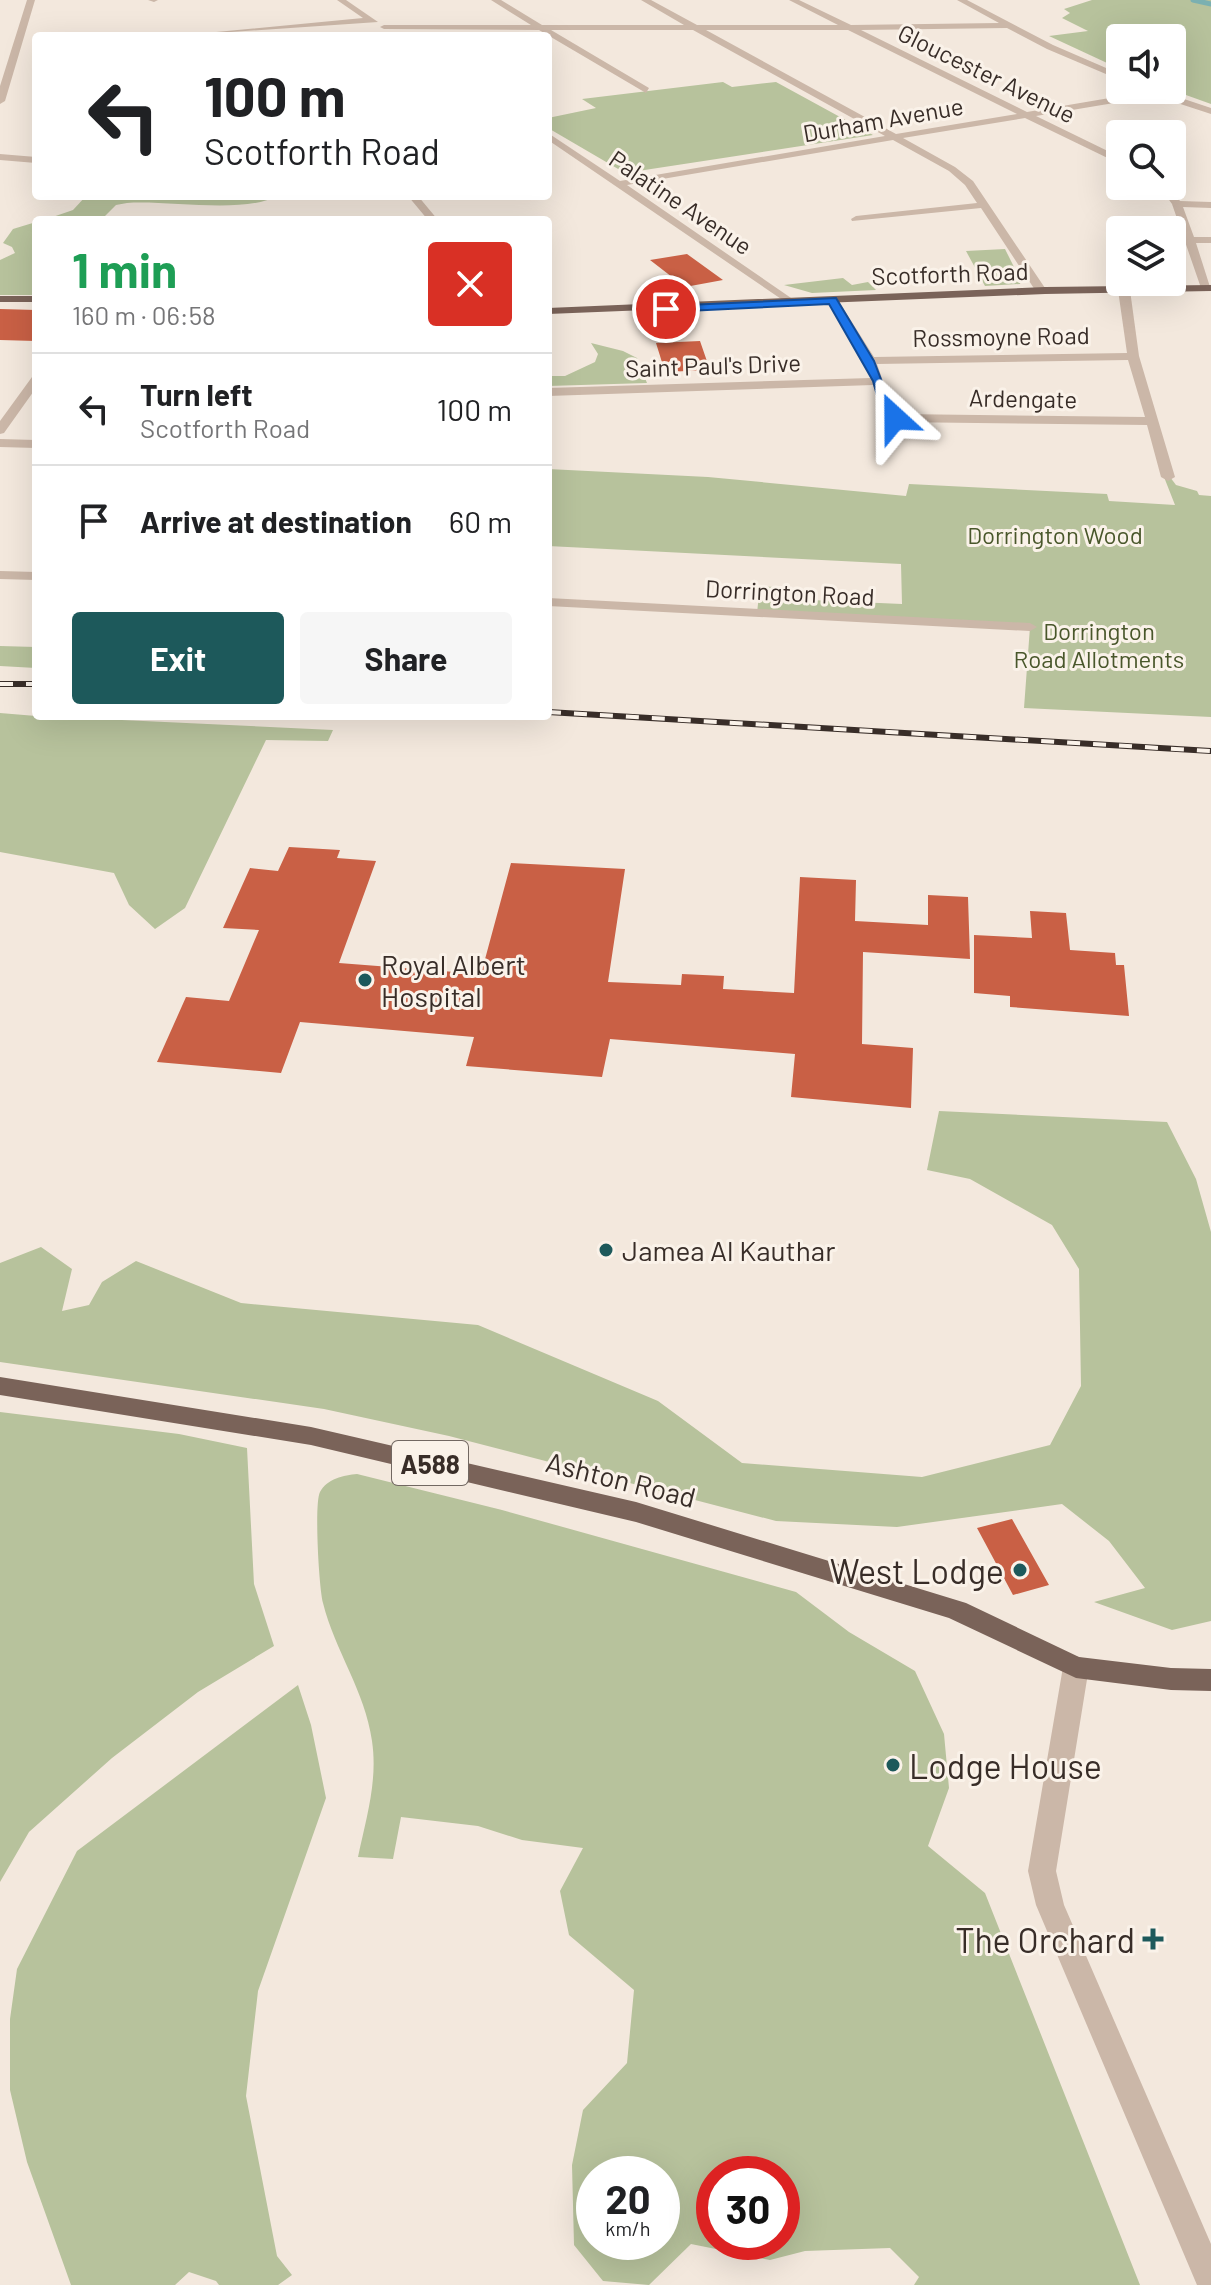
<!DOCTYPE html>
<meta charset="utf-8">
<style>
body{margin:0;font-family:Barlow,sans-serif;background:#f6f6f6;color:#202124;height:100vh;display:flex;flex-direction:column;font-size:30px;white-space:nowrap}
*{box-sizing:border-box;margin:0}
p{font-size:26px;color:#757577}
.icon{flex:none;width:44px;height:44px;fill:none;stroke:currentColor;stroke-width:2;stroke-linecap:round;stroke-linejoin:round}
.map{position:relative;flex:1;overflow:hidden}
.side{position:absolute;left:32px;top:216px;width:520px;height:504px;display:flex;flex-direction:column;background:#fff;border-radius:8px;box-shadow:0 8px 32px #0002}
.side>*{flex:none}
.guide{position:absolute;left:32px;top:32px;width:520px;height:168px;border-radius:8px;box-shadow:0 8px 32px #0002;background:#fff;color:#202124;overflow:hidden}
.fabs{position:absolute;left:1106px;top:24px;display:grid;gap:16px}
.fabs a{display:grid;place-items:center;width:80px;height:80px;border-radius:8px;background:#fff;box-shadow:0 8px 32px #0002;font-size:40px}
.speed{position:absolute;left:576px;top:2156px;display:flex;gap:16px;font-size:40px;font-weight:700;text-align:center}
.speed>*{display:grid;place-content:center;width:104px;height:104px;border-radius:50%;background:#fff;box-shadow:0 8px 32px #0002;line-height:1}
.speed small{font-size:20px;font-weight:400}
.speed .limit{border:12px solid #d22;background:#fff;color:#111}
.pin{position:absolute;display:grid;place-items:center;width:68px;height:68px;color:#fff;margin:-34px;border:4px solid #fff;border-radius:50%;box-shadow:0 2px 8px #0007}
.me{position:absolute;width:88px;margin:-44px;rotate:336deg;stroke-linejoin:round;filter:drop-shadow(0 0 6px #0008)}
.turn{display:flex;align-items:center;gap:28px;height:168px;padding:0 40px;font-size:36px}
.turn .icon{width:104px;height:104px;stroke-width:2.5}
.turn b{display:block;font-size:56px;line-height:68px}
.round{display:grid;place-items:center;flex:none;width:84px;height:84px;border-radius:8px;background:#f6f6f6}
.overview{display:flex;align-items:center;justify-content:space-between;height:136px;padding:0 40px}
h1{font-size:48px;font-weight:700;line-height:60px;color:#1e9e55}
.action{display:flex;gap:16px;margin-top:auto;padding:16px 40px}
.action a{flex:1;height:92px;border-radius:8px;background:#1d595b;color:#fff;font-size:32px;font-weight:700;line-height:92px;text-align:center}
.action a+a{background:#f6f6f6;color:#202124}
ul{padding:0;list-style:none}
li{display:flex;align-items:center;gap:24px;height:112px;padding:0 40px;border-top:2px solid #e0e0e0}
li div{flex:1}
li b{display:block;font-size:30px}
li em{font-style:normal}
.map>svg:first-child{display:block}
.green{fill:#b7c29c;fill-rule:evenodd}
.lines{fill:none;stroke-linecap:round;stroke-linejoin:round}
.stream{stroke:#7bb0b1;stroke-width:5}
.building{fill:#c96045}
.minor{fill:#cbb7a8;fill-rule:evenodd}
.major{fill:#7a6359;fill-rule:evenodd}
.rail-casing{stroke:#382d28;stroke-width:6}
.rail{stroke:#faf2e9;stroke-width:4;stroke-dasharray:13;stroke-linecap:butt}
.route{fill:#1a73e8;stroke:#114b97;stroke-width:2}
.poi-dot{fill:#1d595b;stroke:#faf2e9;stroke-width:3}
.labels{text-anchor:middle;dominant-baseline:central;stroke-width:6;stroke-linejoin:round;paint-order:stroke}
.far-street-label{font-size:24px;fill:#382d28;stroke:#faf2e9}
.far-park-label{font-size:24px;fill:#49572b;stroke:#faf2e9}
.shield{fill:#faf2e9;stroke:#726862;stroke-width:2}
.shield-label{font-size:26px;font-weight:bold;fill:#382d28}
.poi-label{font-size:28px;fill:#382d28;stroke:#faf2e9;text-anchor:start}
.street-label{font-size:28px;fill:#382d28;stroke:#faf2e9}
.near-poi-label{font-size:34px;fill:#382d28;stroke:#faf2e9;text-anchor:end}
</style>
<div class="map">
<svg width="1211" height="2285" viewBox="0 0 1211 2285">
<rect width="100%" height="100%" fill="#f3e8dd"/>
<path class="green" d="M1092 0H1211V104L1172 90V38H1120V69L1049 36 1088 31 1062 18 1070 13 1064 9Z
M723 82 732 87 776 82 873 135 625 173 548 128V118L596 108 582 99Z
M86 196H277C245 214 166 200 127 203L116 205 101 220H44L73 210Z
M36 222V295H0V260L15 253 12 247 3 243 13 229Z
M1005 249 1021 281 1020 284 985 286 966 251Z
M843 278 852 285 868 282 876 290 812 293 784 285Z
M591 343 623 351 637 358 647 383 548 386V376H565L595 362 598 354Z
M548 469 708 477 906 496 909 484 1107 494 1109 501 1175 505 1164 477H1170L1176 485 1197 491 1199 495 1211 496V717L1024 708 1030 627 757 613 760 586 789 588 788 599 902 604 901 564 548 546Z
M0 646 36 647V668L0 666Z
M0 713 36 716 333 730 328 741 266 740 185 908 155 929 129 905 114 873 0 852Z
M939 1111 1167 1122 1196 1179 1211 1232V1621L1172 1630 1094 1602 1145 1588 1109 1541 1062 1504 897 1527 776 1521 449 1436 324 1409 0 1362V1263L41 1247 72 1269 62 1311 89 1305 102 1282 136 1261 241 1303 478 1325 658 1401 742 1463 922 1477 1050 1445 1081 1386 1079 1269 1052 1225 970 1179 927 1170Z
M0 1412 179 1434 247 1448 254 1584 274 1646 198 1692 112 1758 29 1832 0 1882Z
M357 1474 502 1510 796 1592 849 1632 915 1671 944 1734 949 1788 928 1846 985 1893 1140 2285H914L919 2277 890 2248 805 2251 770 2260 691 2244 649 2285 603 2281 574 2245 572 2165 583 2110 627 2063 634 1990 569 1935 560 1891 583 1848 522 1840 478 1826 401 1817 393 1859 358 1857C366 1819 378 1781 372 1741 365 1691 335 1651 323 1603 319 1588 314 1503 320 1492 327 1479 344 1475 357 1474ZM594 2174H662V2242H594ZM714 2174H782V2242H714Z
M298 1685 311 1725 326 1798 258 1991 246 2096 277 2256 292 2275 278 2285H219L216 2281 189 2272 175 2285H71L27 2162 10 2090V2019L17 1969 77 1851Z"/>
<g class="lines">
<path class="stream" d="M1193 0 1211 4"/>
</g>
<path class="building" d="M687 254 723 280 685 287 650 260Z
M0 309 36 310V341L0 340Z
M700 341 710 370 665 372 656 343Z
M289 847 340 850 337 858 376 861 339 963 481 974 511 863 625 869 608 982 681 985 682 974 724 976 723 989 794 993 800 877 856 880 855 921 928 925V895L968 897 970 959 863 952 862 1044 913 1048 911 1108 791 1097 795 1054 610 1039 602 1077 466 1066 474 1037 300 1022 281 1073 157 1062 186 997 229 1001 259 930 223 928 250 868 278 871Z
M1030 911 1066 913 1070 950 1115 953 1116 965H1124L1129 1016 1010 1007V996L974 993V935L1032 938Z
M1012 1519 1049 1585 1013 1595 977 1528Z"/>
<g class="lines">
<path class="minor" d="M27 0H35L5 101 0 104V86Z
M148 0H158L154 2Z
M337 0H346L378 22 174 36 363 18Z
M491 0H501L542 25H684L641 0H651L697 25H838L789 0H799L851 25 999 23 957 0H967L1053 45 1120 74V80L1047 49 1007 28 861 30 1027 112 1145 92 1144 90H1157L1211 108V114L1156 96 1036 116 1120 157V164L1025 118 903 138 955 167 973 181 1047 291 1041 294 1037 293 981 208 852 221 851 219 856 216 977 203 965 185 949 171 893 140 627 185 794 300 796 302 790 305 548 140V133L620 181 885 136 693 30H551L649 88 646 93 539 30 384 29 380 27 384 25H531ZM706 30H848L1017 114 896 134Z
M0 154 36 157V163L0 160Z
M1159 186H1169L1180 201 1211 202V208L1183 207 1194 237H1211V243H1196L1211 290 1201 288 1172 204Z
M408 196H418L438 220H428Z
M1124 287 1130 290 1139 356 1175 477 1168 481 1161 477 1147 425 895 422 882 411 873 385 548 396V388L871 378 859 352 826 300 832 297 838 300 874 357 1127 353 1118 290ZM1128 360 1145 417 898 414 892 407 877 364Z
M36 376V388L4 433 0 434V421L32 377Z
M0 439 36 440V448L0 447Z
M0 571 36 572V580L0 579Z
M548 598 1030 623 1037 627 1030 631 548 606Z
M1076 1656 1085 1659 1089 1667 1056 1871 1064 1905 1211 2244V2285H1197L1036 1905 1028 1871 1063 1667 1067 1659Z"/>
<path class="major" d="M1211 285V291L1045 294 548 314V308L1045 287Z
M0 296H36V302H0Z
M0 1377 311 1427 636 1502 966 1603 1079 1657 1171 1668 1211 1669V1691L1171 1690 1076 1678 949 1618 636 1522 311 1445 0 1395Z"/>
<g class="rail-casing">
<path id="rail" d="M0 684H36
M548 712 1211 751"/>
</g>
<use href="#rail" class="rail"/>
</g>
<path class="route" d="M836 298 874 361 893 411 900 418 899 420H891L882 413 873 381 829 304 666 312 661 309 666 306Z"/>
<g class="poi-dot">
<circle cx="365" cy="980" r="8"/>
<circle cx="606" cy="1250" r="8"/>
<circle cx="1020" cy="1570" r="8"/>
<circle cx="893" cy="1765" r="8"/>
<path d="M1149 1927h8v8h8v8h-8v8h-8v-8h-8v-8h8z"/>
</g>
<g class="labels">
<g class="far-street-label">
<text transform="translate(987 73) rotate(26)">Gloucester Avenue</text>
<text transform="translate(883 119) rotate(-10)">Durham Avenue</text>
<text transform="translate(681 202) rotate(34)">Palatine Avenue</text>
<text transform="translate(950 273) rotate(-2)">Scotforth Road</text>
<text transform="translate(1001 336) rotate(-1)">Rossmoyne Road</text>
<text transform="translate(713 365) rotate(-2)">Saint Paul's Drive</text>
<text transform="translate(1023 398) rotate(1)">Ardengate</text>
<text transform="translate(790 592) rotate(3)">Dorrington Road</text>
</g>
<g class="far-park-label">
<text x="1055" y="534">Dorrington Wood</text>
<text x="1099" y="630">Dorrington<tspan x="1099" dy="28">Road Allotments</tspan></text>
</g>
<rect class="shield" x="392" y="1441" width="76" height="44" rx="6"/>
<g class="shield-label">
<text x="430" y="1463">A588</text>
</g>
<g class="poi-label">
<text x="381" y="964">Royal Albert<tspan x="381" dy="32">Hospital</tspan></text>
<text x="622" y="1250">Jamea Al Kauthar</text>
</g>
<g class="street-label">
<text transform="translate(621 1479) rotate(14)">Ashton Road</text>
</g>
<g class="near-poi-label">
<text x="1004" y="1570">West Lodge</text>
<text x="909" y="1765" text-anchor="start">Lodge House</text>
<text x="1135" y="1939">The Orchard</text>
</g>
</g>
</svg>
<div class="fabs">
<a><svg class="icon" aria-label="sound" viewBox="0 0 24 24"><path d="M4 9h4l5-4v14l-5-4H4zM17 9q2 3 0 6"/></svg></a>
<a><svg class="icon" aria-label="search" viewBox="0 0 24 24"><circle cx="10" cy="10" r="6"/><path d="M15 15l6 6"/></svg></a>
<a><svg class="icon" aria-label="layers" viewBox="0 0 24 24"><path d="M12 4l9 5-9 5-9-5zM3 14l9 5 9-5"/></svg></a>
</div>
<div class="speed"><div>20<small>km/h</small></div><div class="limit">30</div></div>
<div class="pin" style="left:666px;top:309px;background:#d93025"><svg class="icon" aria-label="arrive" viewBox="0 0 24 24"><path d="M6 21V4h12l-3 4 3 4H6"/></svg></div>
<svg class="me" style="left:895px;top:418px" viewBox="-20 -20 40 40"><path d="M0-17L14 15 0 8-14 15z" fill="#1a73e8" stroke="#fff" stroke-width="4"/></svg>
<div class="guide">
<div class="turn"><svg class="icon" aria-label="left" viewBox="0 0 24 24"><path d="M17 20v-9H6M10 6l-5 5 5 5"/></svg><div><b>100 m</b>Scotforth Road</div></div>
</div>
<section class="side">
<div class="overview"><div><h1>1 min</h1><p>160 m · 06:58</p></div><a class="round" style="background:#d93025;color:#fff"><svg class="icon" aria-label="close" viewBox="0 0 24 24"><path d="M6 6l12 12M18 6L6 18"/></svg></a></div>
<ul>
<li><svg class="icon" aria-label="left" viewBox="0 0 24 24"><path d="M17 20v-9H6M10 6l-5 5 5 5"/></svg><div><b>Turn left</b><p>Scotforth Road</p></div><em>100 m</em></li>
<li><svg class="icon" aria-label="arrive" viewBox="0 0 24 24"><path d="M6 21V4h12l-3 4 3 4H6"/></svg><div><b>Arrive at destination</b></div><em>60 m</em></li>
</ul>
<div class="action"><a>Exit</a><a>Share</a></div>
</section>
</div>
